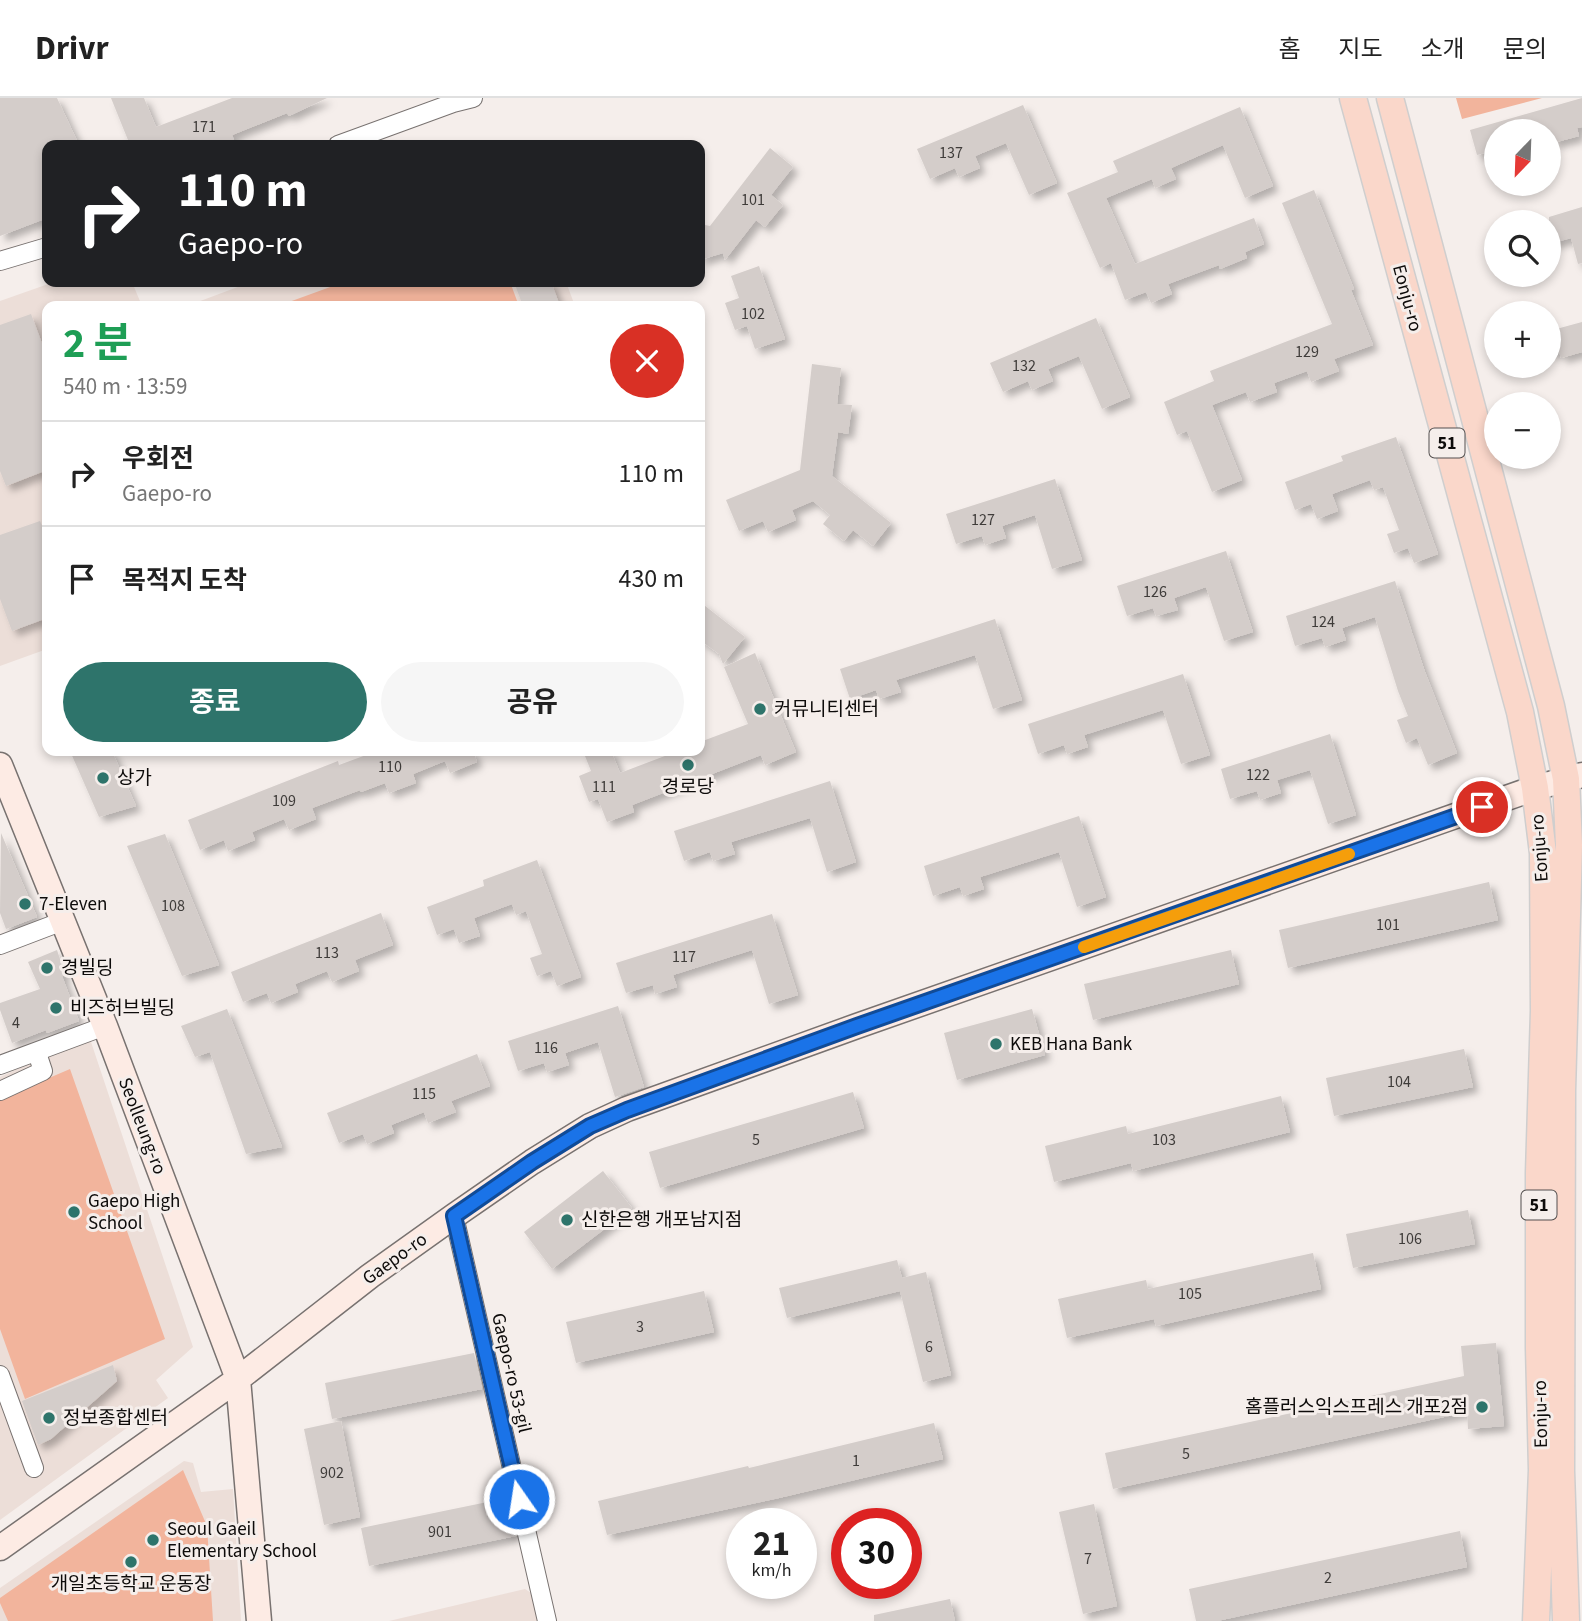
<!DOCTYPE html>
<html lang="ko">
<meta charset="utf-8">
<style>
body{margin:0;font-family:"Source Sans 3","Noto Sans KR",sans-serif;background:#f6f6f6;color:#222;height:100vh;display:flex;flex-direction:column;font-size:26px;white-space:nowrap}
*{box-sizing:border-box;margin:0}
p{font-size:23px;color:#767676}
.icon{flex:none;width:38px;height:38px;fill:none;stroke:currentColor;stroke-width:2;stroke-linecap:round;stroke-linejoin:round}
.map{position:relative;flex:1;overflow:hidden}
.drawer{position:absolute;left:42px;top:203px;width:663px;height:455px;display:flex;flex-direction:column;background:#fff;border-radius:14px;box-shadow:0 4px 10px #0003}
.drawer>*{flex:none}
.top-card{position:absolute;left:42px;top:42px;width:663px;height:147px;border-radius:14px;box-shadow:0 4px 10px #0003;background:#202124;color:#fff;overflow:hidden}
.needle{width:46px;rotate:203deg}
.buttons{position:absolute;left:1484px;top:21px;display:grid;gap:14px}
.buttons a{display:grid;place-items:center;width:77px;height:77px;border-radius:50%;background:#fff;box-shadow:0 4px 10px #0003;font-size:35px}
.speed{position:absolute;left:726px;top:1410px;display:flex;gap:14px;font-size:35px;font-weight:700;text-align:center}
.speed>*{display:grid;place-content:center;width:91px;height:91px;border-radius:50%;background:#fff;box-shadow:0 4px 10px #0003;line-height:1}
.speed small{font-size:18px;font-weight:400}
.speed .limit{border:10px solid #d22;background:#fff;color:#111}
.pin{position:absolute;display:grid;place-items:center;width:60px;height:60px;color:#fff;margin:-30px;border:4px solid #fff;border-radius:50%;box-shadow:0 2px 7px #0007}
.me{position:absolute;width:77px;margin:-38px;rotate:347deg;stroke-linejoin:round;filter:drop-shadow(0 0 5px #0008)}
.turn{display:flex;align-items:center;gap:24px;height:147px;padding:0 21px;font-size:32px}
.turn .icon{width:91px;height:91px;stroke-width:2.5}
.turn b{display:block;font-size:49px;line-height:60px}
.round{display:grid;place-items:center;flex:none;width:74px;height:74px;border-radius:37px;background:#f6f6f6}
.overview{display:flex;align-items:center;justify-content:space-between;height:119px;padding:0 21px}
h1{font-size:42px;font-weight:700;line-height:52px;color:#1e9e55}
.action{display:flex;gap:14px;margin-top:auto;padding:14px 21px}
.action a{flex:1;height:80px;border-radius:42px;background:#2e746b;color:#fff;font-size:28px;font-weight:700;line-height:80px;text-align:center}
.action a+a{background:#f6f6f6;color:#222}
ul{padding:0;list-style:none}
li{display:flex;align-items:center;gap:21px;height:105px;padding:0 21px;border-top:2px solid #e0e0e0}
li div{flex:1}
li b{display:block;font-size:26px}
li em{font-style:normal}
header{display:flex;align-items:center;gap:42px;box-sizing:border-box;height:98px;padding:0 35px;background:#fff;border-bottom:2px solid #e0e0e0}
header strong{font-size:33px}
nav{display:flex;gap:38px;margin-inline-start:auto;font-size:24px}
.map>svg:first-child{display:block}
.built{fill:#ecded8}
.green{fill:#f2b49c}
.building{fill:#d4cdca;filter:url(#shadow)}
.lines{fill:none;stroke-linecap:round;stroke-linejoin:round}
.street-casing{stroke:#787270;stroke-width:20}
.secondary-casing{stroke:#787270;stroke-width:27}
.primary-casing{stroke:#cfcece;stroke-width:29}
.street{stroke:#fff;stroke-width:18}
.secondary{stroke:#fdebe4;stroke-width:24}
.primary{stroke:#fad7ca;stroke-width:26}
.route-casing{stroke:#114b97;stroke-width:18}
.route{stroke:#1a73e8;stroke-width:12}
.slow{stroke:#f59e0b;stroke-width:12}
.poi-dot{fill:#2e746b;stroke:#f5eeeb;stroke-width:2.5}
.labels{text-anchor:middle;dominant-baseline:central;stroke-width:6;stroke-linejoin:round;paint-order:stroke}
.number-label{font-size:16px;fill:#3f3c3a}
.shield{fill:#f5eeeb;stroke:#534f4e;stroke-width:2}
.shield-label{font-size:18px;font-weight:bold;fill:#0d0b0a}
.street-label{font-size:19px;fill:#0d0b0a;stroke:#f5eeeb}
.poi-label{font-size:19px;fill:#0d0b0a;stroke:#f5eeeb;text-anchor:start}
</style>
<header>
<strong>Drivr</strong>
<nav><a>홈</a><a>지도</a><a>소개</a><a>문의</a></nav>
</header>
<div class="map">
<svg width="1582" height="1523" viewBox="0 0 1582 1523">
<defs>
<filter id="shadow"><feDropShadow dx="5.5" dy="5.5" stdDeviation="3.5" flood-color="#0004"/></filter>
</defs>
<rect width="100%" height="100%" fill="#f5eeeb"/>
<path class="built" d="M54 184H132L142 208H47V551L0 568V203Z
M251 184H566L575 208H196L195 205Z
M89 938 193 1249 156 1282 168 1300 0 1422V979Z
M184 1363 193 1365 201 1394 233 1391 241 1523H0V1490Z
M525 1491 536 1498 541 1523H389Z"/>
<path class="green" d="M1456 0H1542L1462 21Z
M344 184H510L519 208H278Z
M70 971 165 1241 25 1301 0 1231V1001Z
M183 1372 207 1428 213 1523H8L0 1505V1500Z"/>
<path class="building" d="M0 0H57L79 47H47V120L0 138Z
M111 0H144L156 29 232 0H327L289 18 287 15 232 37 236 47H130Z
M1582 0V29L1577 30 1579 38 1553 45 1550 33H1496V52L1477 57 1470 32Z
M1023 7 1057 85 1029 97 1006 45 975 58 980 70 959 79 955 70 930 81 917 51Z
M1240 9 1273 88 1245 100 1223 47 1171 70 1176 81 1155 90 1152 81 1106 100 1135 166 1254 120 1264 146 1245 154 1247 160 1220 171 1219 167 1168 186 1172 196 1151 205 1146 194 1125 202 1111 165 1100 170 1067 95 1118 74 1113 63Z
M770 50 793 69 771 97 783 107 765 129 756 122 725 162 723 155 700 162V126L710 128Z
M1314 92 1354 191 1351 192 1373 247 1334 261 1339 273 1311 284 1307 273 1274 285 1277 294 1250 304 1246 294 1212 307 1242 382 1212 394 1187 333 1177 337 1164 304 1214 283 1210 273 1332 226 1282 105Z
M1582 109V165L1578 166 1571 140 1549 146V119Z
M759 168 785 241 755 251 747 228 735 232 725 205 739 200 731 178Z
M514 184H551L560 208H523Z
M31 216 47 259V372L6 388 0 373V227Z
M1096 220 1130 299 1102 311 1079 258 1048 271 1053 283 1032 292 1028 283 1003 294 990 265Z
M1582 224V254L1561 260 1559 253 1549 256V233Z
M812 266 841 270 837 306 852 307 848 336 838 334 832 378 891 425 873 448 853 432 844 443 823 426 830 417 813 403 792 412 796 422 768 434 763 423 739 433 726 402 800 372Z
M1396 339 1438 456 1414 465 1408 450 1394 455 1387 436 1399 432 1383 389 1374 392 1370 382 1332 396 1338 413 1317 421 1311 406 1295 412 1285 384 1343 363 1341 358Z
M1055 381 1082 462 1052 471 1035 417 1002 428 1006 440 985 447 982 438 956 446 946 416Z
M40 423 47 439V520L12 533 0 501V437Z
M1226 453 1253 534 1224 543 1206 489 1174 500 1178 512 1156 518 1153 510 1127 518 1117 488Z
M1395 483 1425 574 1457 655 1428 667 1417 640 1406 645 1397 622 1408 618 1398 593 1375 519 1342 530 1346 542 1325 549 1322 540 1295 548 1286 518Z
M700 504 745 539 723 566 719 556 700 542Z
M995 521 1022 602 993 611 975 557 896 582 901 594 879 601 876 592 850 601 840 571Z
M755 555 796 654 765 667 761 657 632 707 634 714 607 724 598 701 589 704 579 678 591 673 583 653H611L620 675 678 653H700V644L748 626 724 569Z
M1183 576 1210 657 1181 666 1163 612 1084 637 1088 649 1067 656 1064 647 1038 656 1028 626Z
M1330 636 1356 717 1328 726 1310 672 1277 682 1281 695 1260 702 1257 693 1230 701 1221 671Z
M70 653H112L136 708 99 719Z
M377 653H473L477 664 450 675 445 663 413 676 416 685 389 695 385 685 361 694 360 692 312 710 316 721 289 732 284 721 252 734 255 742 228 753 224 742 200 752 188 722 338 663 339 667Z
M830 683 856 764 827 774 810 720 731 744 735 756 713 763 710 754 684 763 674 733Z
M1079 718 1106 799 1077 809 1059 754 980 779 984 791 963 798 960 789 933 798 924 768Z
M1 735 37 819 6 831 0 815Z
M165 736 219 867 182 878 127 748Z
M537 762 581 879 557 888 551 873 537 878 530 860 542 856 526 813 516 817 512 806 474 820 480 838 459 845 454 831 437 837 427 809 484 788 483 782Z
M1489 784 1498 822 1288 870 1279 832Z
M381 815 393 847 355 862 359 873 332 884 327 873 295 886 298 894 271 905 267 895 243 904 231 874Z
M772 816 798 897 769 906 752 852 673 877 677 889 655 896 653 887 626 895 616 865Z
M57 852 65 877 62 878 79 923 47 935 46 932 12 945 0 912V905L40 891 28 864Z
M1231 852 1239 886 1093 922 1084 886Z
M618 908 644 989 615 999 598 944 565 955 569 967 547 974 544 965 518 973 508 943Z
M227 911 282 1049 246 1056 210 954 195 959 181 928Z
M1032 911 1045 957 957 982 944 935Z
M1464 951 1473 989 1334 1018 1326 980Z
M477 956 490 988 451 1003 456 1014 428 1025 424 1014 391 1027 394 1035 367 1046 363 1036 339 1045 327 1015Z
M853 994 864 1030 660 1090 649 1054Z
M1281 998 1290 1034 1133 1073 1131 1065 1054 1084 1045 1048 1126 1028 1128 1036Z
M603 1073 632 1110 552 1171 524 1134Z
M1468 1112 1475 1146 1353 1170 1346 1136Z
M1313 1155 1321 1191 1156 1228 1154 1221 1067 1240 1058 1201 1146 1182 1148 1191Z
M897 1162 902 1180 926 1174 951 1277 923 1284 900 1193 787 1220 779 1190Z
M704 1193 714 1234 576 1265 566 1224Z
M1496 1245 1504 1328 1468 1331 1467 1314 1113 1391 1105 1355 1464 1278 1461 1248Z
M474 1255 482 1291 332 1321 325 1285Z
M113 1267 117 1283 51 1341 38 1347 22 1303Z
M341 1323 360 1419 324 1427 304 1331Z
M934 1325 943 1361 779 1400 607 1437 598 1403 748 1368 749 1370Z
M507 1400 516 1438 369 1468 361 1430Z
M1094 1406 1117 1508 1083 1516 1059 1414Z
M1460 1433 1467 1469 1217 1523H1196L1189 1491Z
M950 1501 955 1523H874V1517Z"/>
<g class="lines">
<g class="street-casing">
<path id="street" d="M338 47 453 5 473 0
M0 163 47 149
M0 847 63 823
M0 967 105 928
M0 993 43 973 39 961
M454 1118 547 1523
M0 1277 34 1370"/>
</g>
<g class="secondary-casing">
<path id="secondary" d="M0 667 105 928 238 1281 259 1523
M0 1450 238 1281 370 1178 454 1118 532 1064 590 1028 627 1011 857 928 1535 690 1582 677"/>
</g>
<g class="primary-casing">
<path id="primary" d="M1353 0 1520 614 1535 690 1543 755 1544 913 1539 1075V1250L1542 1372 1536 1523
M1390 0 1551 608 1566 681 1569 747 1562 993 1561 1373 1566 1523"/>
</g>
<use href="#street" class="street"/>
<use href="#secondary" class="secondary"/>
<use href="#primary" class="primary"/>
</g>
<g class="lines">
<g class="route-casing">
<path id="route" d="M519 1401 454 1118 532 1064 590 1028 627 1012 857 928 1482 709"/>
</g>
<use href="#route" class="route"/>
<path class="slow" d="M1084 849 1349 756"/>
</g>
<g class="poi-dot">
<circle cx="760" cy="611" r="7"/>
<circle cx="688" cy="667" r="7"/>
<circle cx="103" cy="680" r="7"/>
<circle cx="25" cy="806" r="7"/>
<circle cx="47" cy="870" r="7"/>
<circle cx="56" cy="910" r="7"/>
<circle cx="996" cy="946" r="7"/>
<circle cx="74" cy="1114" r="7"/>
<circle cx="567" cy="1122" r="7"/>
<circle cx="1482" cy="1309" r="7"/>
<circle cx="49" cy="1320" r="7"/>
<circle cx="153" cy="1442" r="7"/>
<circle cx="131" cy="1464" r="7"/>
</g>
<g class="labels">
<g class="number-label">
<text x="204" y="29">171</text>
<text x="951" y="55">137</text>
<text x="753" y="102">101</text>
<text x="753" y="216">102</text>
<text x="1307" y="254">129</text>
<text x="1024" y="268">132</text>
<text x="983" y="422">127</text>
<text x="1155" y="494">126</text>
<text x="1323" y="524">124</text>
<text x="390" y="669">110</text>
<text x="1258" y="677">122</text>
<text x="604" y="689">111</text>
<text x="284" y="703">109</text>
<text x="173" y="808">108</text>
<text x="1388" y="827">101</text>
<text x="327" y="855">113</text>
<text x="684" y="859">117</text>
<text x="16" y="925">4</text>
<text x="546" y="950">116</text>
<text x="1399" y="984">104</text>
<text x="424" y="996">115</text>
<text x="756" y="1042">5</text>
<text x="1164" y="1042">103</text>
<text x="1410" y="1141">106</text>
<text x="1190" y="1196">105</text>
<text x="640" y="1229">3</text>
<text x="929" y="1249">6</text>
<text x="1186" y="1356">5</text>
<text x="856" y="1363">1</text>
<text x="332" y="1375">902</text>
<text x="440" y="1434">901</text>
<text x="1088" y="1461">7</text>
<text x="1328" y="1480">2</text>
</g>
<g class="shield">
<rect x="1429.5" y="330.5" width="35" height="29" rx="5"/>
<rect x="1521.5" y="1092.5" width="35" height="29" rx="5"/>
</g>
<g class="shield-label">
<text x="1447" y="345">51</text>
<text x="1539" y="1107">51</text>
</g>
<g class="street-label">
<text transform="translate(1407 200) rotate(75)">Eonju-ro</text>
<text transform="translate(1540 750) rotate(-94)">Eonju-ro</text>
<text transform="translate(142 1028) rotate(69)">Seolleung-ro</text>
<text transform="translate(395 1161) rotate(-36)">Gaepo-ro</text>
<text transform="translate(511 1275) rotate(77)">Gaepo-ro 53-gil</text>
<text transform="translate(1541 1316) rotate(-91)">Eonju-ro</text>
</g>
<g class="poi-label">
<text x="774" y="611">커뮤니티센터</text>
<text x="117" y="680">상가</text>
<text x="688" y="689" text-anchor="middle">경로당</text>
<text x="39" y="806">7-Eleven</text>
<text x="61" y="870">경빌딩</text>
<text x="70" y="910">비즈허브빌딩</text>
<text x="1010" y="946">KEB Hana Bank</text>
<text x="88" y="1103">Gaepo High<tspan x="88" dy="22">School</tspan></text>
<text x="581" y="1122">신한은행 개포남지점</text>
<text x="1468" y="1309" text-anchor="end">홈플러스익스프레스 개포2점</text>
<text x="63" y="1320">정보종합센터</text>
<text x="167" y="1431">Seoul Gaeil<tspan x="167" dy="22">Elementary School</tspan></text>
<text x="131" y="1486" text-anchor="middle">개일초등학교 운동장</text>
</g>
</g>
</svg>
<div class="buttons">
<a><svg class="needle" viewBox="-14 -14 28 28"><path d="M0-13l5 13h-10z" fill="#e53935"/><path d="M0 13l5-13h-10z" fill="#767676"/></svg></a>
<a><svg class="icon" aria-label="search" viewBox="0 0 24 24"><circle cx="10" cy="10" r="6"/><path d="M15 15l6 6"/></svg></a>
<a>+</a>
<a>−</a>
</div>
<div class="speed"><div>21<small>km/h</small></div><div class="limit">30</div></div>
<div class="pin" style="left:1482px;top:709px;background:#d93025"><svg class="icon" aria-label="arrive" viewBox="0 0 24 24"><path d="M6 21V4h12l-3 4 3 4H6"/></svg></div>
<svg class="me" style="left:519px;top:1401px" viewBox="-20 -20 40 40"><circle r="17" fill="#1a73e8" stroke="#fff" stroke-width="3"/><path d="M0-11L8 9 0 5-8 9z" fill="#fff"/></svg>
<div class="top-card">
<div class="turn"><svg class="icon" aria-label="right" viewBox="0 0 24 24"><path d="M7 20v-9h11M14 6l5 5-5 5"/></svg><div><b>110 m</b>Gaepo-ro</div></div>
</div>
<section class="drawer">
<div class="overview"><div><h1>2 분</h1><p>540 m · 13:59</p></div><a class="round" style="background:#d93025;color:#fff"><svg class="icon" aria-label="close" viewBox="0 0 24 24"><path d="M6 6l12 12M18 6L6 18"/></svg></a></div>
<ul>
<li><svg class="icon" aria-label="right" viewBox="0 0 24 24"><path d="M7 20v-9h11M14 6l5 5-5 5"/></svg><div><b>우회전</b><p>Gaepo-ro</p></div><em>110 m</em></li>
<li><svg class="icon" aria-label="arrive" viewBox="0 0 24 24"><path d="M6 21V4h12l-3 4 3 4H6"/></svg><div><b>목적지 도착</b></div><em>430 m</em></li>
</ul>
<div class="action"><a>종료</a><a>공유</a></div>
</section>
</div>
